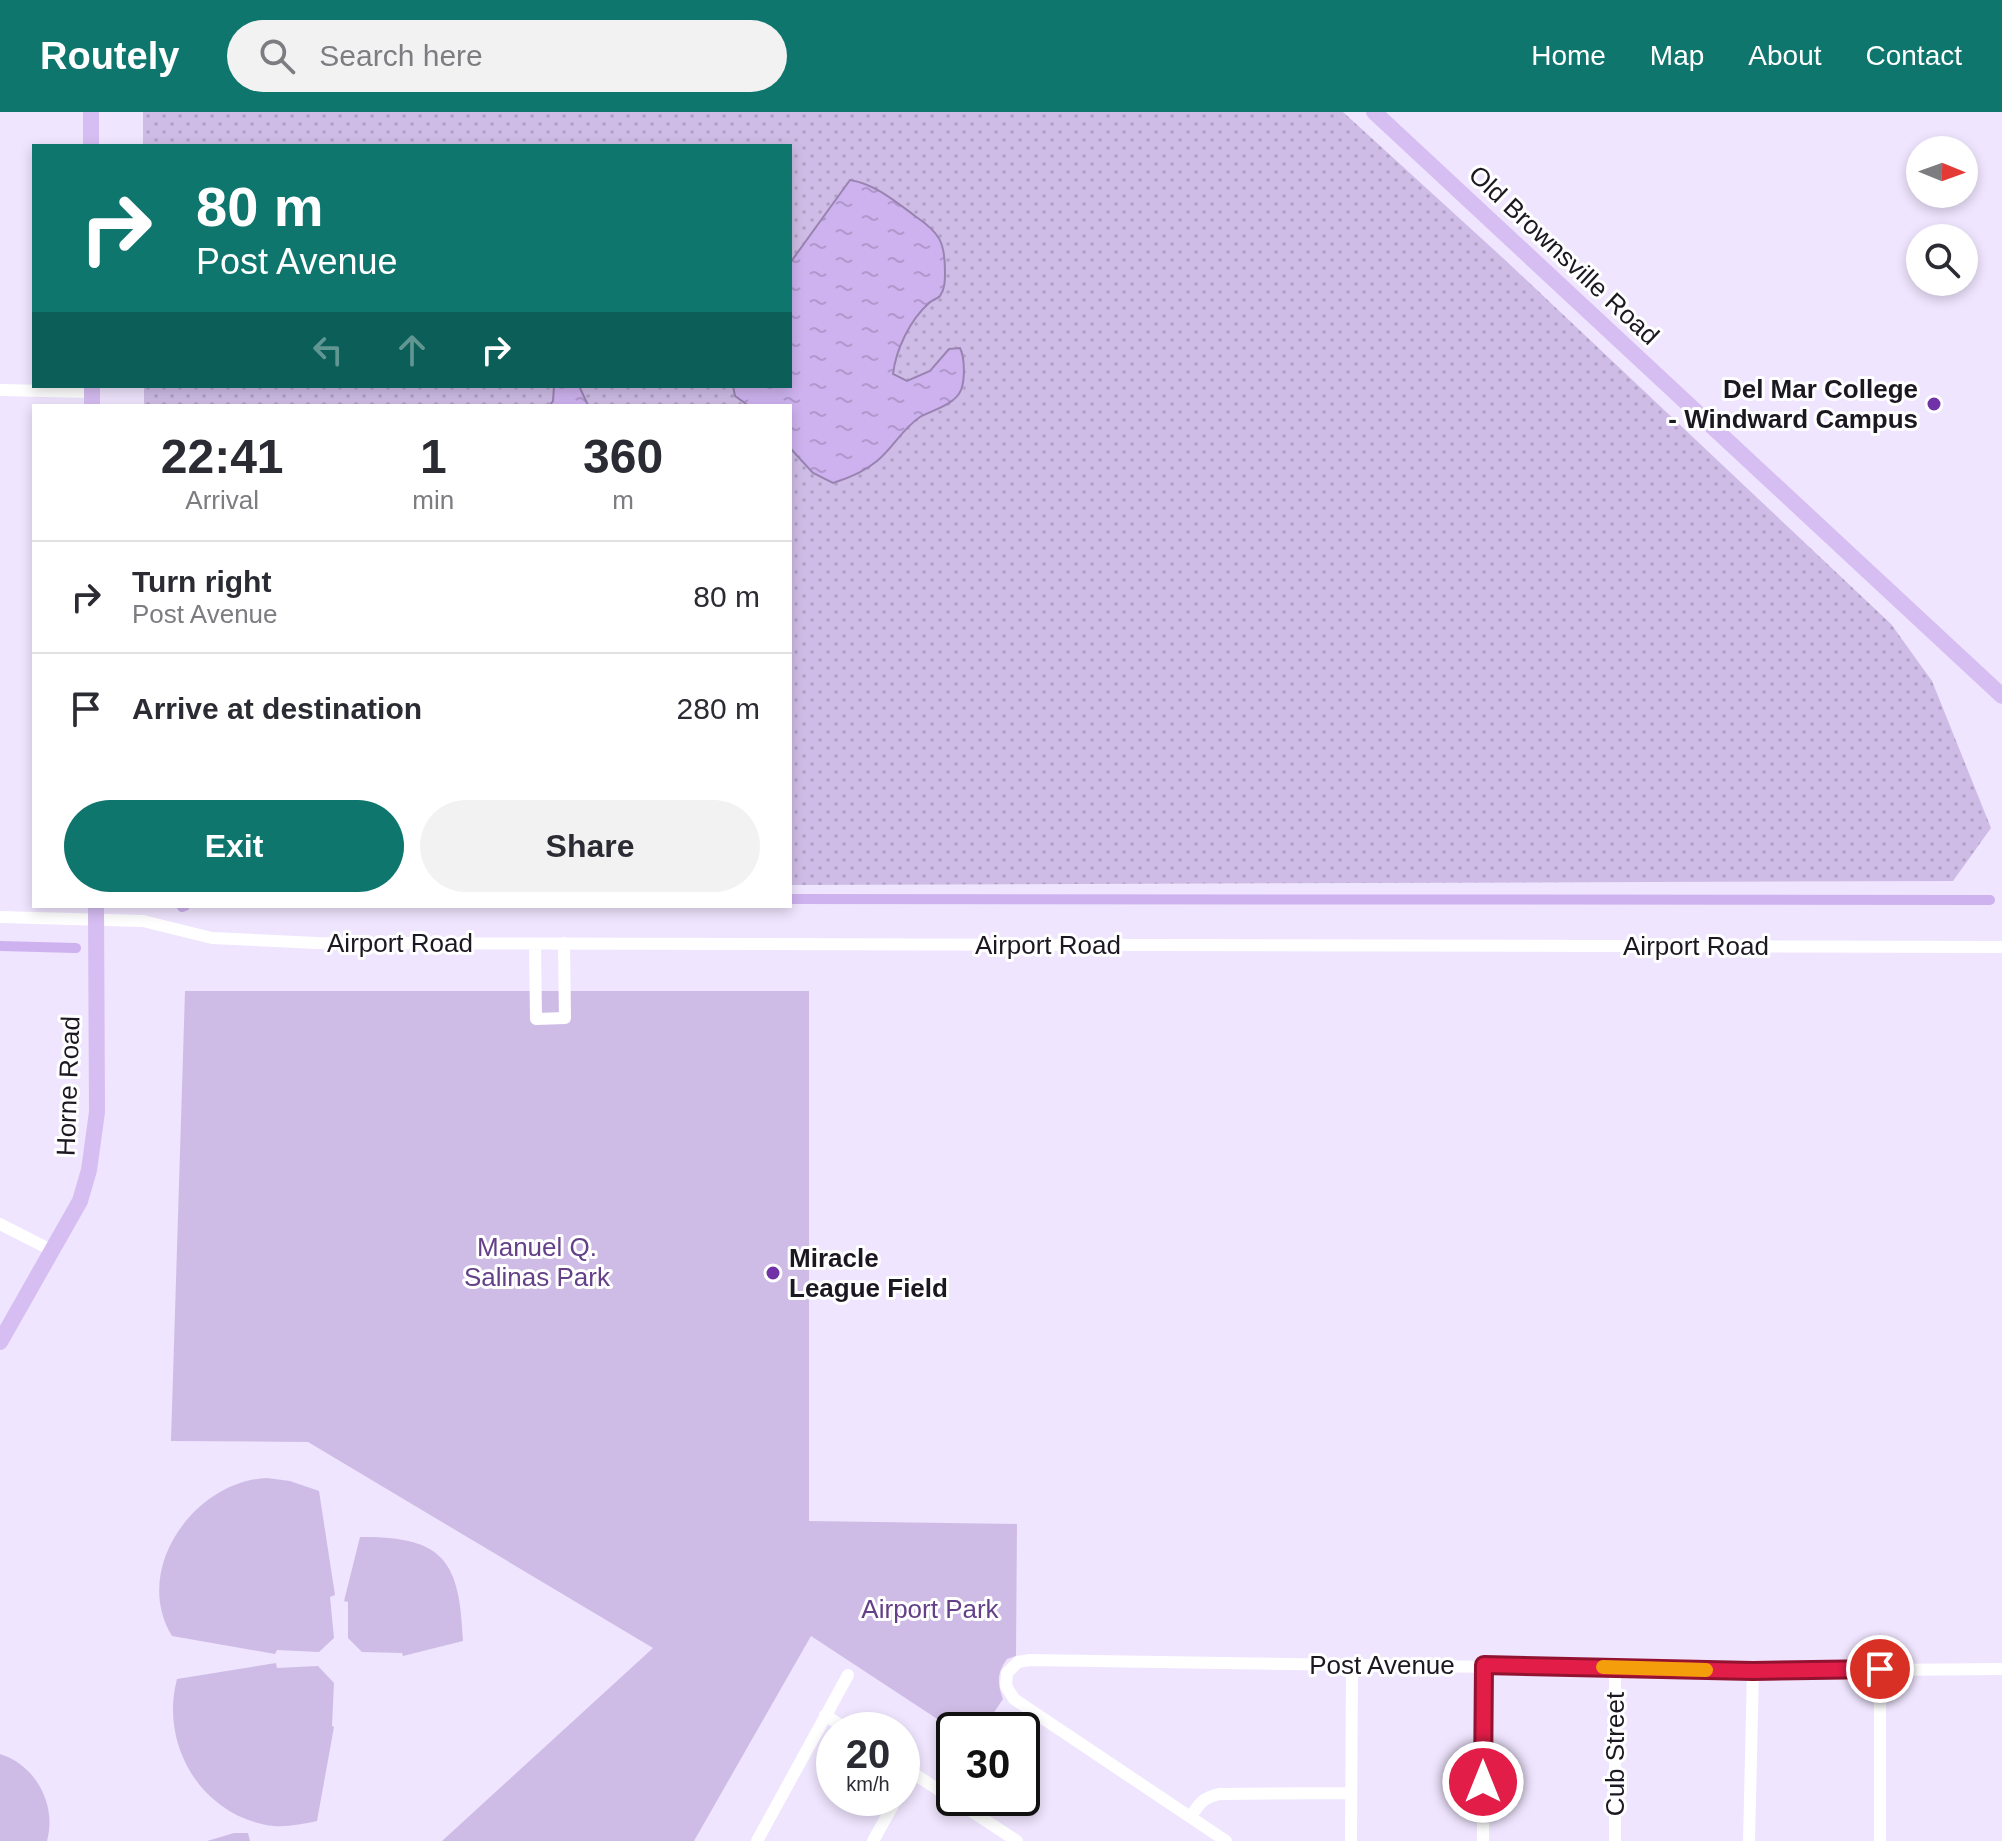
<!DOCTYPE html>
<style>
body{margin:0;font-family:Helvetica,sans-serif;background:#f2f2f3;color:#2b2b33;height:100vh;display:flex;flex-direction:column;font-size:30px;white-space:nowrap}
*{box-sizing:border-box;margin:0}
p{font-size:26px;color:#7c7c81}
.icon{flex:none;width:44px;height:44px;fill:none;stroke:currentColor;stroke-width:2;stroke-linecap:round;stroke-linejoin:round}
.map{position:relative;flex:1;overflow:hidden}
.drawer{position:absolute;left:32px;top:292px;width:760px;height:504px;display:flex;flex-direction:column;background:#fff;border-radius:0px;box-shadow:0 4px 12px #0003}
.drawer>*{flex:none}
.hud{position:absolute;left:32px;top:32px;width:760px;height:244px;border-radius:0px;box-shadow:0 4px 12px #0003;background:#0f766e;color:#fff;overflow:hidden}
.needle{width:52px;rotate:91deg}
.buttons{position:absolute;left:1906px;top:24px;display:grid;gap:16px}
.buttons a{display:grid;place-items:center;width:72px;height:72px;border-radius:50%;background:#fff;box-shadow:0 4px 12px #0003;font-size:40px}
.speed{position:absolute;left:816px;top:1600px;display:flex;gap:16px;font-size:40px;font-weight:700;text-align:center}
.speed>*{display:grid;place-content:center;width:104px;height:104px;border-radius:50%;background:#fff;box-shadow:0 4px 12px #0003;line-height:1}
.speed small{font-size:20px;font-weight:400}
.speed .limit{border:4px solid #111;border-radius:12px;background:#fff;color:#111}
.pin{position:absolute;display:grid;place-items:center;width:68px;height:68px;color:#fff;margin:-34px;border:4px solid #fff;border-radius:50%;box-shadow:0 2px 8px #0007}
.me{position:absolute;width:88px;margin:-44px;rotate:0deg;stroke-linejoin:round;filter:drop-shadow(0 0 6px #0008)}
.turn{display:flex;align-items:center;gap:28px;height:168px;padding:0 32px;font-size:36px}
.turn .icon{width:104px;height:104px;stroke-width:2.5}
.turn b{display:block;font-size:56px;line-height:68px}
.lanes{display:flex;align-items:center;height:76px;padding:0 32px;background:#0003;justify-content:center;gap:40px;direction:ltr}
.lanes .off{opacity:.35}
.eta{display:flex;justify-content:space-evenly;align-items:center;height:136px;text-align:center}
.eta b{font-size:48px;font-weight:600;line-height:56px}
.primary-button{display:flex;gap:16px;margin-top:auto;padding:16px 32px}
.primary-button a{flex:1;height:92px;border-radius:48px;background:#0f766e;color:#fff;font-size:32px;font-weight:600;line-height:92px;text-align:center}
.primary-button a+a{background:#f2f2f3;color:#2b2b33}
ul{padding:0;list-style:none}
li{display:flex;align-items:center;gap:24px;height:112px;padding:0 32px;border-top:2px solid #e1e1e2}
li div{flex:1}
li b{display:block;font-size:30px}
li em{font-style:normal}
header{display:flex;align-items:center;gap:48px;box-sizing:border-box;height:112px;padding:0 40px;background:#0f766e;color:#fff}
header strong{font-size:38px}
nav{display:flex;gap:44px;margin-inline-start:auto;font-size:28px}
.search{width:560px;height:72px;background:#f2f2f3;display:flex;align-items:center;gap:20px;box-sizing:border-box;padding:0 28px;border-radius:44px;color:#7c7c81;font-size:30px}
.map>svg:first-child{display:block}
.grass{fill:url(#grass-dots)}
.park{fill:#cfbce6}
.water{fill:url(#water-ripples);stroke:#9984b1;stroke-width:2}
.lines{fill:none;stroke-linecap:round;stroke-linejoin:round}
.canal{stroke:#ceb2ef;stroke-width:10}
.minor{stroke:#fff;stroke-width:12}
.major{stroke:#d6bdf2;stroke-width:16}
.route-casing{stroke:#92132f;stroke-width:20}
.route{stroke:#e11d48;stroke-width:14}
.slow{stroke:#f59e0b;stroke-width:14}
.poi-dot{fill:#7132a7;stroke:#fff;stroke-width:3}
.labels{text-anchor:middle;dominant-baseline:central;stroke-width:6;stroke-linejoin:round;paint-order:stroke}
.street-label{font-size:26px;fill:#1c1821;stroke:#fff}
.poi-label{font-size:26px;font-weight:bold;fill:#1c1821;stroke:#fff;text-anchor:end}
.park-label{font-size:26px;fill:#644088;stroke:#fff}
</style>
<header>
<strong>Routely</strong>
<div class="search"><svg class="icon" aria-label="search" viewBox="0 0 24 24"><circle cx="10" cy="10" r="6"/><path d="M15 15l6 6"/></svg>Search here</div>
<nav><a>Home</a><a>Map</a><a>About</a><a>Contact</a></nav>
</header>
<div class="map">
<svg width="2002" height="1729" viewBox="0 0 2002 1729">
<defs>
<pattern id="grass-dots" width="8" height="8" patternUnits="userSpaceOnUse" patternTransform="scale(2)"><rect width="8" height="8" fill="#cfbce6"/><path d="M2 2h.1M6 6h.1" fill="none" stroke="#b1a1c5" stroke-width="1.8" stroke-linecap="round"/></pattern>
<pattern id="water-ripples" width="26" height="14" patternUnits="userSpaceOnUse" patternTransform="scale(2)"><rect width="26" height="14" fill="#ceb2ef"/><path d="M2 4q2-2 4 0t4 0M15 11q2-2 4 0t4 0" fill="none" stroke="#b098cd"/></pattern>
</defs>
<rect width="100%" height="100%" fill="#efe5fe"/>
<path class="grass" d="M143 0H1343L1504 147 1891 512 1932 569 1991 716 1953 769 790 773V294H144V274H790V34H143Z"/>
<path class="park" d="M185 879H809V1409L1017 1412 1016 1544 1007 1547C997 1561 997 1571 1003 1587L982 1618H954L811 1524 694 1729H442L653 1536 308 1330 171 1329Z
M267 1366 290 1369 319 1379 335 1483 330 1485 334 1526 319 1540 277 1538 275 1542 172 1524C131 1457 195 1369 267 1366Z
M360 1425C444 1424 460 1449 463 1529L403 1544 402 1541 362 1540 348 1526V1490L344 1489Z
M276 1551 277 1556 318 1554 334 1571 332 1614 334 1615 317 1709C303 1712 288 1715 274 1714 203 1706 159 1634 177 1567Z
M0 1642C36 1653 57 1693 47 1729H0Z
M234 1721H248L250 1729H207Z"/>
<path class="water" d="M850 68C875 72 895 89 915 104 940 121 945 130 945 160 945 168 945 177 940 184 937 187 932 188 929 191 910 208 896 237 893 262L907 269 930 259 949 237 960 236C965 246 965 268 961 278 955 293 932 298 920 305 902 317 893 336 877 349 864 360 849 366 833 371L813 361 790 336V294H749L735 284 733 274H790V151Z
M554 274H579L588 293 549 294 553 289Z"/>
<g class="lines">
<path class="canal" d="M790 787 1990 788
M182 795 185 794
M0 834 76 836"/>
<path class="minor" d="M0 278 92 280
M0 805 143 809 212 826 317 831 2002 835
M535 832 536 907 565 906 564 831
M0 1112 53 1139
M1615 1556V1729
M825 1603 848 1618
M902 1654 1017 1729
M902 1677 912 1660
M1191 1705C1199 1691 1204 1685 1220 1682L1351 1681
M757 1729 848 1563
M873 1729 897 1686
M1226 1729 1014 1587 1006 1574 1007 1561 1018 1550 1030 1548 1753 1559 2002 1557
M1351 1729 1352 1553
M1483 1729 1484 1553
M1749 1729 1753 1559
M1880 1729V1557"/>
<path class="major" d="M1374 0 2002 584
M91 34V0
M92 274V294
M0 1230 80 1089 89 1058 97 1000 96 794"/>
</g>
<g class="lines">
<g class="route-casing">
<path id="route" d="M1483 1670 1484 1553 1753 1559 1880 1557"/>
</g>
<use href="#route" class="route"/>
<path class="slow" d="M1603 1555 1706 1558"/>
</g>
<g class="poi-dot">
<circle cx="1934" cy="292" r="8"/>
<circle cx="773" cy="1161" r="8"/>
</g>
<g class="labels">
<g class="street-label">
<text transform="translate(1564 143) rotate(43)">Old Brownsville Road</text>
<text x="400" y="831">Airport Road</text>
<text x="1048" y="833">Airport Road</text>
<text x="1696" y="834">Airport Road</text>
<text transform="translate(68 974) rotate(-88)">Horne Road</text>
<text x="1382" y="1553">Post Avenue</text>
<text transform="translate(1615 1642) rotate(-90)">Cub Street</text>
</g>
<g class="poi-label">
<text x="1918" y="277">Del Mar College<tspan x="1918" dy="30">- Windward Campus</tspan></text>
<text x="789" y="1146" text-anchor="start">Miracle<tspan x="789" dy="30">League Field</tspan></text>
</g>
<g class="park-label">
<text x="537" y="1135">Manuel Q.<tspan x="537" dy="30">Salinas Park</tspan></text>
<text x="930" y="1497">Airport Park</text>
</g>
</g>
</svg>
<div class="buttons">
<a><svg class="needle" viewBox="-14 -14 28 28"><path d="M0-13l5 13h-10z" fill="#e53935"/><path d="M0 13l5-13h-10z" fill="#7c7c81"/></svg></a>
<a><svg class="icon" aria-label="search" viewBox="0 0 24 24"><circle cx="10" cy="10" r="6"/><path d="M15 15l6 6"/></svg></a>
</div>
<div class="speed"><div>20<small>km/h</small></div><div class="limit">30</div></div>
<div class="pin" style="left:1880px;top:1557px;background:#d93025"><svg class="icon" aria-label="arrive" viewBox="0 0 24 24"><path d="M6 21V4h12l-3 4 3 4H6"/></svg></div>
<svg class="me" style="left:1483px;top:1670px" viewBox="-20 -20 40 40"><circle r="17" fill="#e11d48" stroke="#fff" stroke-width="3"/><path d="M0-11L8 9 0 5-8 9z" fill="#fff"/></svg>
<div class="hud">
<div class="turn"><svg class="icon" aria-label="right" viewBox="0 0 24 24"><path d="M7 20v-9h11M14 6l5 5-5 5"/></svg><div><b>80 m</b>Post Avenue</div></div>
<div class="lanes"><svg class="icon off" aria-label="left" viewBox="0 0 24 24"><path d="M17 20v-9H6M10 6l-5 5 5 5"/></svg><svg class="icon off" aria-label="ahead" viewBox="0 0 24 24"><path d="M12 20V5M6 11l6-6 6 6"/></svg><svg class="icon" aria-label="right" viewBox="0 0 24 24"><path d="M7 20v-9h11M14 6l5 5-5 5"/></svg></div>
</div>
<section class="drawer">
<div class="eta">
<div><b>22:41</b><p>Arrival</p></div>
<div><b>1</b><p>min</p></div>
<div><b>360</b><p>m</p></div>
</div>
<ul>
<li><svg class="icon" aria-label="right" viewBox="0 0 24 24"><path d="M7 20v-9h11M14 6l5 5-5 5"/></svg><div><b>Turn right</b><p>Post Avenue</p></div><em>80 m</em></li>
<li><svg class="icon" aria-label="arrive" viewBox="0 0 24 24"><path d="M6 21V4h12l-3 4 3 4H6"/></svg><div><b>Arrive at destination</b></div><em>280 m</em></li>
</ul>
<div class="primary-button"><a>Exit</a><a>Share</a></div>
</section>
</div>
